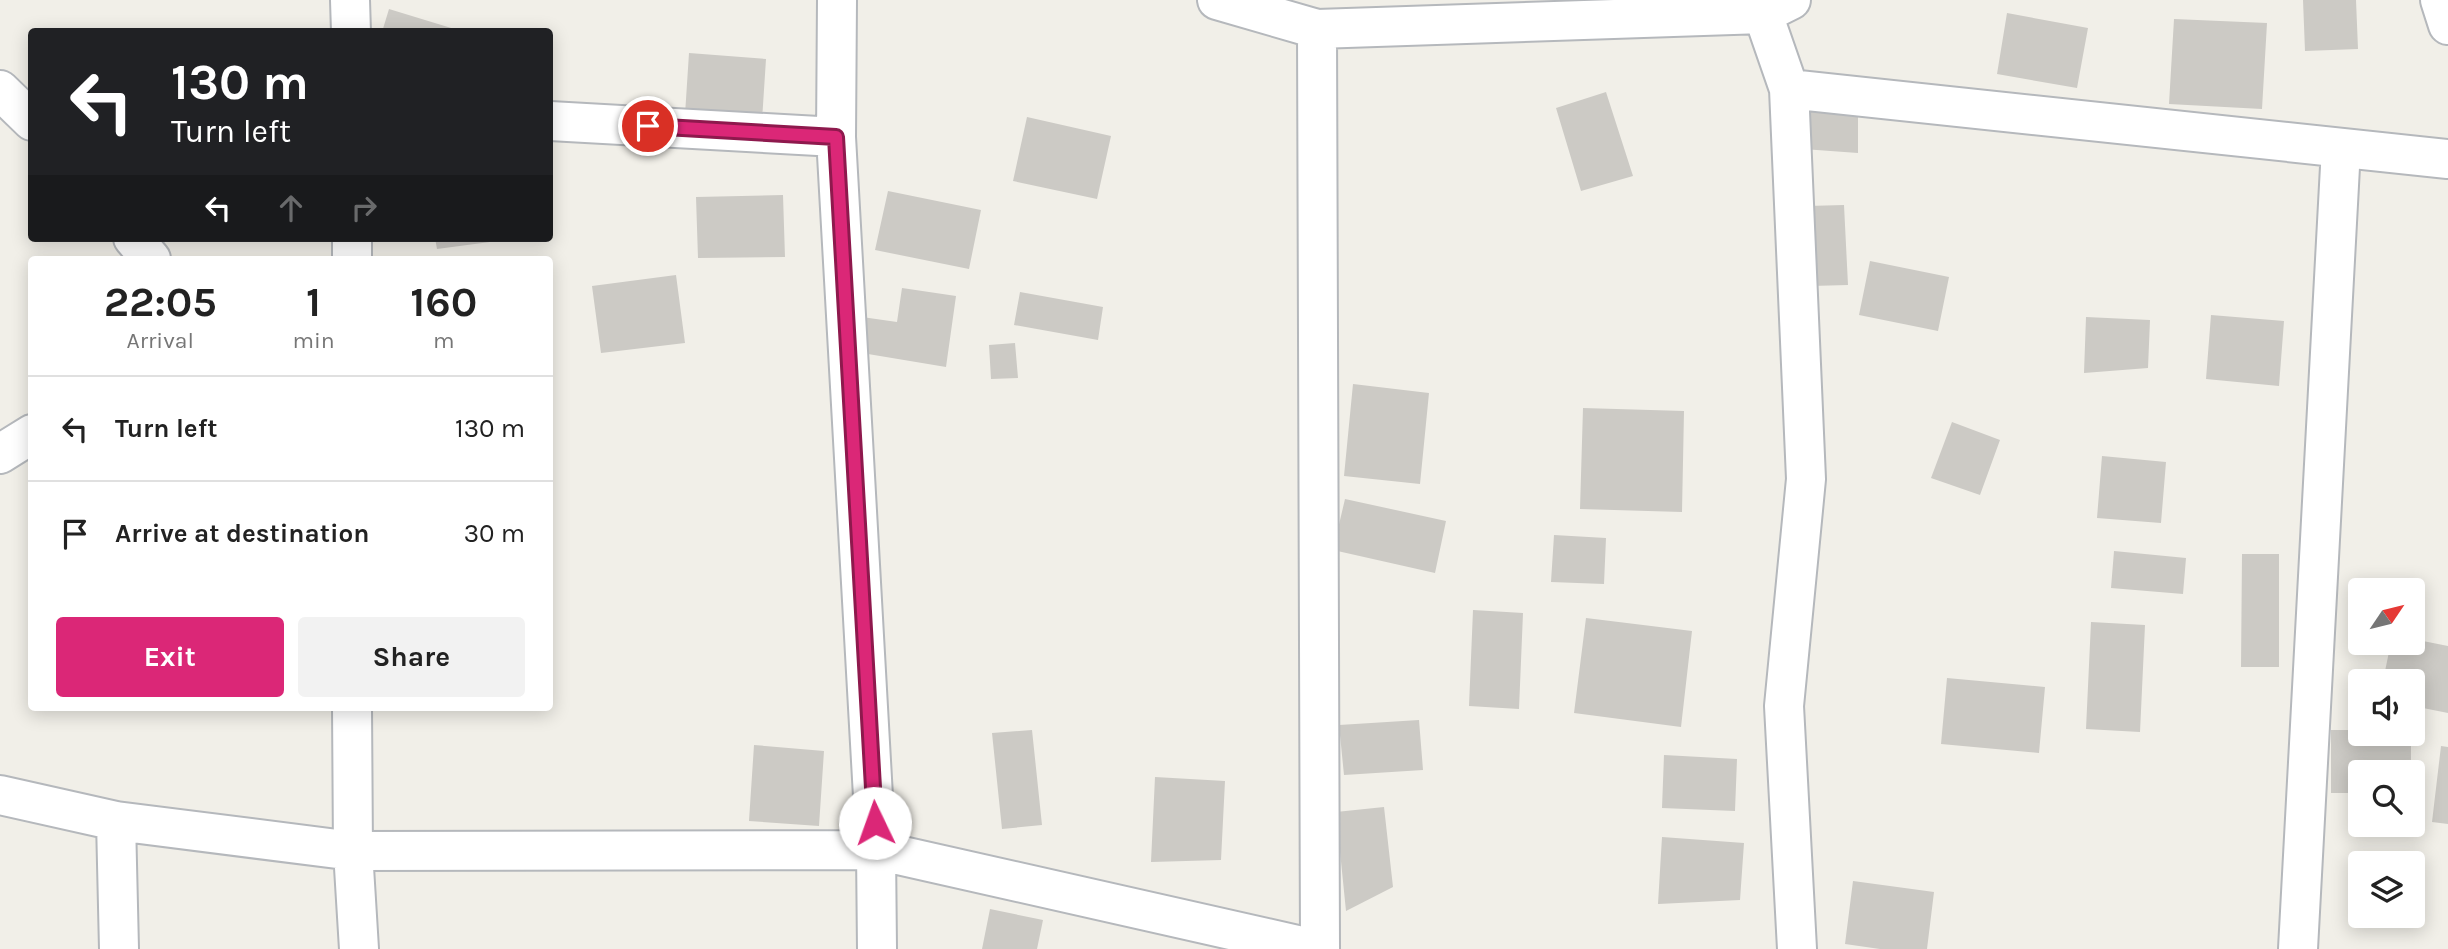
<!DOCTYPE html>
<style>
body{margin:0;font-family:Karla,sans-serif;background:#f2f2f2;color:#222;height:100vh;display:flex;flex-direction:column;font-size:26px;white-space:nowrap}
*{box-sizing:border-box;margin:0}
p{font-size:23px;color:#767676}
.icon{flex:none;width:38px;height:38px;fill:none;stroke:currentColor;stroke-width:2;stroke-linecap:round;stroke-linejoin:round}
.map{position:relative;flex:1;overflow:hidden}
.panel{position:absolute;left:28px;top:256px;width:525px;height:455px;display:flex;flex-direction:column;background:#fff;border-radius:7px;box-shadow:0 4px 18px #0003}
.panel>*{flex:none}
.top-card{position:absolute;left:28px;top:28px;width:525px;height:214px;border-radius:7px;box-shadow:0 4px 18px #0003;background:#202124;color:#fff;overflow:hidden}
.needle{width:46px;rotate:55deg}
.fabs{position:absolute;left:2348px;top:578px;display:grid;gap:14px}
.fabs a{display:grid;place-items:center;width:77px;height:77px;border-radius:7px;background:#fff;box-shadow:0 4px 18px #0003;font-size:35px}
.pin{position:absolute;display:grid;place-items:center;width:60px;height:60px;color:#fff;margin:-30px;border:4px solid #fff;border-radius:50%;box-shadow:0 2px 7px #0007}
.me{position:absolute;width:77px;margin:-38px;rotate:357deg;stroke-linejoin:round;filter:drop-shadow(0 0 5px #0008)}
.turn{display:flex;align-items:center;gap:24px;height:147px;padding:0 28px;font-size:32px}
.turn .icon{width:91px;height:91px;stroke-width:2.5}
.turn b{display:block;font-size:49px;line-height:60px}
.lanes{display:flex;align-items:center;height:66px;padding:0 28px;background:#0003;justify-content:center;gap:35px;direction:ltr}
.lanes .off{opacity:.35}
.eta{display:flex;justify-content:space-evenly;align-items:center;height:119px;text-align:center}
.eta b{font-size:42px;font-weight:700;line-height:49px}
.button{display:flex;gap:14px;margin-top:auto;padding:14px 28px}
.button a{flex:1;height:80px;border-radius:7px;background:#db2777;color:#fff;font-size:28px;font-weight:700;line-height:80px;text-align:center}
.button a+a{background:#f2f2f2;color:#222}
ul{padding:0;list-style:none}
li{display:flex;align-items:center;gap:21px;height:105px;padding:0 28px;border-top:2px solid #e0e0e0}
li div{flex:1}
li b{display:block;font-size:26px}
li em{font-style:normal}
.map>svg:first-child{display:block}
.building{fill:#cccac5}
.lines{fill:none;stroke-linecap:round;stroke-linejoin:round}
.street-casing{stroke:#b5b8bc;stroke-width:42}
.street{stroke:#fff;stroke-width:38}
.route-casing{stroke:#8e194d;stroke-width:18}
.route{stroke:#db2777;stroke-width:12}
</style>
<div class="map">
<svg width="2448" height="949" viewBox="0 0 2448 949">
<rect width="100%" height="100%" fill="#f1efe8"/>
<path class="building" d="M2303 0H2356L2358 49 2305 51Z
M389 9 461 31V32H382Z
M2007 13 2088 28 2077 88 1997 74Z
M2174 19 2267 23 2262 109 2169 104Z
M689 53 766 59 761 136 684 130Z
M1606 92 1633 176 1581 191 1556 108Z
M1858 108V153L1803 149 1802 109Z
M1027 117 1111 136 1097 199 1013 181Z
M888 191 981 210 969 269 875 250Z
M783 195 785 257 698 258 696 197Z
M1844 205 1848 285 1811 286 1807 206Z
M435 238H505V240L437 249Z
M1870 261 1949 277 1938 331 1859 315Z
M676 275 685 343 601 353 592 286Z
M902 288 956 296 946 367 850 351 855 316 897 322Z
M1020 292 1103 307 1098 340 1014 325Z
M2211 315 2284 321 2279 386 2206 379Z
M2086 317 2150 320 2148 368 2084 373Z
M1015 343 1018 378 991 379 989 345Z
M1353 384 1429 393 1420 484 1344 476Z
M1583 408 1684 411 1682 512 1580 509Z
M1952 422 2000 440 1980 495 1931 478Z
M2102 456 2166 462 2161 523 2097 518Z
M1345 499 1446 521 1435 573 1333 550Z
M1554 535 1606 538 1604 584 1551 582Z
M2114 551 2186 558 2183 594 2111 588Z
M2242 554H2279V667H2241Z
M1473 610 1523 613 1519 709 1469 706Z
M1586 618 1692 631 1681 727 1574 713Z
M2091 622 2145 625 2140 732 2086 729Z
M2413 639 2448 646V713L2413 706V681H2383L2391 642H2413Z
M1947 678 2045 687 2039 753 1941 744Z
M1419 720 1423 770 1344 775 1339 725Z
M1032 730 1042 825 1002 829 992 733Z
M2331 730H2361V733H2411V772H2361V793H2331Z
M754 745 824 751 819 826 749 821Z
M2441 746 2448 747V824L2432 822Z
M1664 755 1737 759 1735 811 1662 808Z
M1155 777 1225 781 1221 860 1151 862Z
M1384 807 1393 887 1346 911 1336 812Z
M1662 837 1744 843 1740 900 1658 904Z
M1853 881 1934 892 1927 949H1880L1845 944Z
M990 909 1043 920 1037 949H982Z"/>
<g class="lines">
<g class="street-casing">
<path id="street" d="M350 0 351 32
M837 0 836 137 876 850 877 949
M1217 0 1317 29 1763 14 1791 0
M1754 0 1763 14 1789 89 1806 479 1784 706 1797 949
M2440 0 2448 25
M1317 29 1320 949
M1789 89 2448 159
M0 90 32 121
M550 121 836 137
M133 238 151 259
M352 259V238
M0 454 32 434
M352 707 353 851 359 949
M0 795 116 821 353 851 876 850 1315 949
M116 821 119 949
M2298 949 2341 148"/>
</g>
<use href="#street" class="street"/>
</g>
<g class="lines">
<g class="route-casing">
<path id="route" d="M648 126 836 137 875 823"/>
</g>
<use href="#route" class="route"/>
</g>
</svg>
<div class="fabs">
<a><svg class="needle" viewBox="-14 -14 28 28"><path d="M0-13l5 13h-10z" fill="#e53935"/><path d="M0 13l5-13h-10z" fill="#767676"/></svg></a>
<a><svg class="icon" aria-label="sound" viewBox="0 0 24 24"><path d="M4 9h4l5-4v14l-5-4H4zM17 9q2 3 0 6"/></svg></a>
<a><svg class="icon" aria-label="search" viewBox="0 0 24 24"><circle cx="10" cy="10" r="6"/><path d="M15 15l6 6"/></svg></a>
<a><svg class="icon" aria-label="layers" viewBox="0 0 24 24"><path d="M12 4l9 5-9 5-9-5zM3 14l9 5 9-5"/></svg></a>
</div>
<div class="pin" style="left:648px;top:126px;background:#d93025"><svg class="icon" aria-label="arrive" viewBox="0 0 24 24"><path d="M6 21V4h12l-3 4 3 4H6"/></svg></div>
<svg class="me" style="left:875px;top:823px" viewBox="-20 -20 40 40"><circle r="19" fill="#fff"/><path d="M0-13L10 11 0 6-10 11z" fill="#db2777"/></svg>
<div class="top-card">
<div class="turn"><svg class="icon" aria-label="left" viewBox="0 0 24 24"><path d="M17 20v-9H6M10 6l-5 5 5 5"/></svg><div><b>130 m</b>Turn left</div></div>
<div class="lanes"><svg class="icon" aria-label="left" viewBox="0 0 24 24"><path d="M17 20v-9H6M10 6l-5 5 5 5"/></svg><svg class="icon off" aria-label="ahead" viewBox="0 0 24 24"><path d="M12 20V5M6 11l6-6 6 6"/></svg><svg class="icon off" aria-label="right" viewBox="0 0 24 24"><path d="M7 20v-9h11M14 6l5 5-5 5"/></svg></div>
</div>
<section class="panel">
<div class="eta">
<div><b>22:05</b><p>Arrival</p></div>
<div><b>1</b><p>min</p></div>
<div><b>160</b><p>m</p></div>
</div>
<ul>
<li><svg class="icon" aria-label="left" viewBox="0 0 24 24"><path d="M17 20v-9H6M10 6l-5 5 5 5"/></svg><div><b>Turn left</b></div><em>130 m</em></li>
<li><svg class="icon" aria-label="arrive" viewBox="0 0 24 24"><path d="M6 21V4h12l-3 4 3 4H6"/></svg><div><b>Arrive at destination</b></div><em>30 m</em></li>
</ul>
<div class="button"><a>Exit</a><a>Share</a></div>
</section>
</div>
